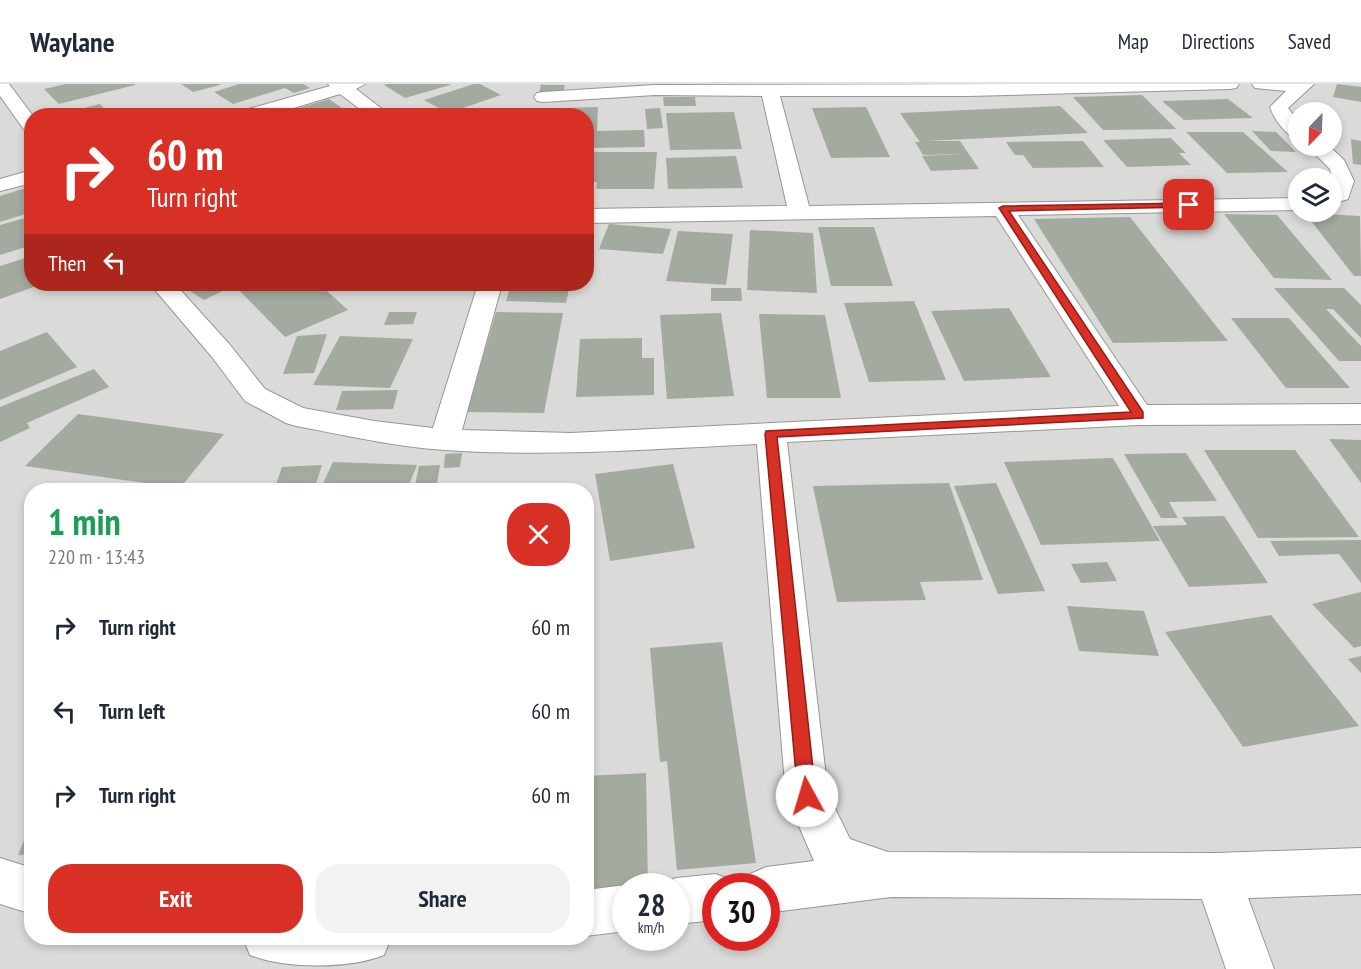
<!DOCTYPE html>
<meta charset="utf-8">
<style>
body{margin:0;font-family:"PT Sans Narrow",sans-serif;background:#f2f2f3;color:#1f2937;height:100vh;display:flex;flex-direction:column;font-size:22px;white-space:nowrap}
*{box-sizing:border-box;margin:0}
p{font-size:20px;color:#747a83}
.icon{flex:none;width:33px;height:33px;fill:none;stroke:currentColor;stroke-width:2;stroke-linecap:round;stroke-linejoin:round}
.map{position:relative;flex:1;overflow:hidden}
.details{position:absolute;left:24px;top:399px;width:570px;height:462px;display:flex;flex-direction:column;background:#fff;border-radius:24px;box-shadow:0 3px 9px #0003}
.details>*{flex:none}
.banner{position:absolute;left:24px;top:24px;width:570px;height:183px;border-radius:24px;box-shadow:0 3px 9px #0003;background:#d93025;color:#fff;overflow:hidden}
.needle{width:39px;rotate:203deg}
.tools{position:absolute;left:1288px;top:18px;display:grid;gap:12px}
.tools a{display:grid;place-items:center;width:54px;height:54px;border-radius:50%;background:#fff;box-shadow:0 3px 9px #0003;font-size:30px}
.speed{position:absolute;left:612px;top:789px;display:flex;gap:12px;font-size:30px;font-weight:700;text-align:center}
.speed>*{display:grid;place-content:center;width:78px;height:78px;border-radius:50%;background:#fff;box-shadow:0 3px 9px #0003;line-height:1}
.speed small{font-size:15px;font-weight:400}
.speed .limit{border:9px solid #d22;background:#fff;color:#111}
.pin{position:absolute;display:grid;place-items:center;width:51px;height:51px;color:#fff;margin:-26px;border-radius:12px;box-shadow:0 3px 9px #0006}
.me{position:absolute;width:66px;margin:-33px;rotate:354deg;stroke-linejoin:round;filter:drop-shadow(0 0 4px #0008)}
.turn{display:flex;align-items:center;gap:21px;height:126px;padding:0 24px;font-size:27px}
.turn .icon{width:78px;height:78px;stroke-width:2.5}
.turn b{display:block;font-size:42px;line-height:51px}
.then{display:flex;align-items:center;height:57px;padding:0 24px;background:#0003;gap:12px;font-size:22px}
.round{display:grid;place-items:center;flex:none;width:63px;height:63px;border-radius:24px;background:#f2f2f3}
.overview{display:flex;align-items:center;justify-content:space-between;height:102px;padding:0 24px}
h1{font-size:36px;font-weight:600;line-height:45px;color:#1e9e55}
.action{display:flex;gap:12px;margin-top:auto;padding:12px 24px}
.action a{flex:1;height:69px;border-radius:24px;background:#d93025;color:#fff;font-size:24px;font-weight:600;line-height:69px;text-align:center}
.action a+a{background:#f2f2f3;color:#1f2937}
ul{padding:0;list-style:none}
li{display:flex;align-items:center;gap:18px;height:84px;padding:0 24px}
li div{flex:1}
li b{display:block;font-size:22px}
li em{font-style:normal}
header{display:flex;align-items:center;gap:36px;box-sizing:border-box;height:84px;padding:0 30px;background:#fff;border-bottom:2px solid #e0e1e3}
header strong{font-size:28px}
nav{display:flex;gap:33px;margin-inline-start:auto;font-size:21px}
.map>svg:first-child{display:block}
.residential{fill:#dadad9;fill-rule:evenodd}
.building{fill:#a3aa9f}
.lines{fill:none;stroke-linecap:round;stroke-linejoin:round}
.minor-casing{stroke:#969696;stroke-width:2}
.minor{fill:#fff;fill-rule:evenodd}
.route{fill:#d93025;stroke:#8d1f18;stroke-width:1.5}
</style>
<header>
<strong>Waylane</strong>
<nav><a>Map</a><a>Directions</a><a>Saved</a></nav>
</header>
<div class="map">
<svg width="1361" height="885" viewBox="0 0 1361 885">
<rect width="100%" height="100%" fill="#e4ece3"/>
<path class="residential" d="M0 0H1361V885H0ZM1299 28H1332V62H1299ZM32 32H586V200H32ZM1299 94H1332V128H1299ZM32 406H586V854H32ZM626 802H676V854H626ZM716 802H766V854H716Z"/>
<path class="building" d="M66 0H135V1L59 20 44 5Z
M181 0H220V1L193 8Z
M239 0H303L310 4 294 9 285 4 233 20 214 8Z
M388 0H450V1L405 14 384 1Z
M474 0H480L501 11 448 29 424 16Z
M541 0 544 1H565L563 9H539Z
M1337 0 1361 3V18L1333 13Z
M1142 11 1176 45 1103 46 1073 13Z
M663 13H695L696 22H664Z
M329 15 349 29 340 32H272Z
M1228 15 1253 34 1184 36 1162 17Z
M100 20 111 32H57V31Z
M1060 22 1088 49 926 57H960L979 85 931 87 922 72 961 70 923 71 915 58H920L900 29Z
M598 23 597 47 644 46 645 63 586 64V32H562L563 24Z
M866 23 890 73 831 74 812 24Z
M660 24 663 44 647 45 645 25Z
M553 28V32H517V29Z
M734 28 742 65 670 66 666 29Z
M1252 47 1276 48 1296 68 1271 67Z
M1186 48H1243L1288 88 1227 89Z
M1171 54 1186 69H1179L1191 81 1127 83 1103 56Z
M1351 55 1361 57V81L1353 80Z
M1083 57 1104 83 1033 84 1023 71H1015L1006 58Z
M586 68H657L654 105H596L597 98H586Z
M736 72 743 104 668 105 666 74Z
M26 104 32 111V128L0 138V112Z
M1305 129 1360 132 1361 192H1354Z
M1224 130 1277 131 1332 196 1274 194Z
M32 132V161L0 171V141Z
M1130 133 1228 257 1113 259 1034 135Z
M609 140 671 145 663 170 599 165Z
M818 143H874L893 202H831Z
M750 146 813 149 817 209 747 206Z
M678 147 733 150 726 201 666 197Z
M32 172V200H42L0 215V182Z
M192 200H230L233 202 204 216 184 203Z
M233 200H319L348 226 285 253Z
M511 200H570L566 219 506 217Z
M711 204H741L742 217H711Z
M1274 204H1344L1361 221V254L1333 225H1326L1361 262V277H1339Z
M914 217 946 296 869 298 844 219Z
M1009 224 1051 293 964 297 931 227Z
M389 228H417L413 240 384 241Z
M496 228 563 229 544 329 467 328Z
M721 229 734 312 667 315 660 231Z
M759 230 825 231 841 314H767Z
M1231 234H1289L1350 304H1286Z
M47 248 77 283 0 316V267Z
M327 250 314 289 283 290 297 252Z
M340 252 413 255 390 304 313 301Z
M642 254V274H654V311L576 313 580 255Z
M94 285 109 303 27 339 30 344 0 358V323Z
M398 306 393 325 336 326 342 307Z
M78 330 224 350 180 404 25 382Z
M1329 355 1361 356V399Z
M1204 366H1295L1359 453 1258 454Z
M462 369 460 383 444 384 445 370Z
M1186 369 1217 417 1169 418 1178 434H1161L1124 370Z
M1113 374 1160 457 1041 461 1004 378Z
M333 378 417 381 407 406H320Z
M673 380 695 464 610 477 595 390Z
M322 381 314 406H274L282 383Z
M440 381 436 406H414L419 382Z
M949 399 983 496 920 498 926 516 837 518 813 402Z
M996 399 1045 507 998 510 954 402Z
M1224 432 1268 499 1189 503 1153 442 1187 441 1182 433Z
M1361 456V499L1339 470 1279 472 1270 457Z
M1107 478 1117 497 1081 499 1071 480Z
M1361 508V562L1354 564 1312 520Z
M1067 522 1144 527 1159 572 1079 567Z
M1271 531 1359 642 1243 663 1165 548Z
M722 558 756 779 677 786 667 677 660 678 650 564Z
M1361 572V589L1348 575Z
M646 689 648 802H626L586 816V692Z
M31 740 32 770 18 771Z"/>
<g class="lines">
<g class="minor-casing">
<path id="minor" d="M0 0H9L33 32 32 49 25 47 0 12Z
M328 0H365L356 5 391 32H369L340 10 267 32H236L238 28 330 2Z
M1033 0H1239L1236 4 1230 5 968 12H780L809 122 1299 114V126L1018 131 1147 321 1361 320V340L1139 341 787 358 828 710 850 755 888 768 1217 769 1361 764V810L1248 814 1274 885H1226L1202 815 891 813 766 829V802H745L750 790 766 783 814 777 786 712 757 360C653 365 549 373 445 366 395 363 345 351 296 342L286 339 245 317 212 273 150 200H175L230 261 265 305 303 324 374 337 433 344 478 200H502L462 346 571 349 1119 322 996 132 586 139V125L787 122 762 12 655 11 543 18 537 17 534 13 537 9 543 8 655 1Z
M1252 0H1314L1288 24 1299 39V56C1286 52 1274 35 1270 23L1286 7 1255 4Z
M1307 62H1329L1344 76 1354 97 1348 115 1332 120 1333 97 1330 85Z
M32 86V99L0 107V95Z
M0 774 32 784V830L0 820Z
M716 790 732 797 735 802H716V836L676 840V802H659L660 801 676 794Z
M626 801 630 802H626V847L586 852V806Z
M243 854H391L384 871C349 885 285 885 250 871Z"/>
</g>
<use href="#minor" class="minor"/>
</g>
<path class="route" d="M1192 119 1193 121 1189 123 1009 127 1143 328V334L777 353 816 712 813 718 807 721 801 718 798 712 765 350 766 347 1131 328 999 124 1003 122Z"/>
</svg>
<div class="tools">
<a><svg class="needle" viewBox="-14 -14 28 28"><path d="M0-13l5 13h-10z" fill="#e53935"/><path d="M0 13l5-13h-10z" fill="#747a83"/></svg></a>
<a><svg class="icon" aria-label="layers" viewBox="0 0 24 24"><path d="M12 4l9 5-9 5-9-5zM3 14l9 5 9-5"/></svg></a>
</div>
<div class="speed"><div>28<small>km/h</small></div><div class="limit">30</div></div>
<div class="pin" style="left:1189px;top:121px;background:#d93025"><svg class="icon" aria-label="arrive" viewBox="0 0 24 24"><path d="M6 21V4h12l-3 4 3 4H6"/></svg></div>
<svg class="me" style="left:807px;top:712px" viewBox="-20 -20 40 40"><circle r="19" fill="#fff"/><path d="M0-13L10 11 0 6-10 11z" fill="#d93025"/></svg>
<div class="banner">
<div class="turn"><svg class="icon" aria-label="right" viewBox="0 0 24 24"><path d="M7 20v-9h11M14 6l5 5-5 5"/></svg><div><b>60 m</b>Turn right</div></div>
<div class="then">Then<svg class="icon" aria-label="left" viewBox="0 0 24 24"><path d="M17 20v-9H6M10 6l-5 5 5 5"/></svg></div>
</div>
<section class="details">
<div class="overview"><div><h1>1 min</h1><p>220 m · 13:43</p></div><a class="round" style="background:#d93025;color:#fff"><svg class="icon" aria-label="close" viewBox="0 0 24 24"><path d="M6 6l12 12M18 6L6 18"/></svg></a></div>
<ul>
<li><svg class="icon" aria-label="right" viewBox="0 0 24 24"><path d="M7 20v-9h11M14 6l5 5-5 5"/></svg><div><b>Turn right</b></div><em>60 m</em></li>
<li><svg class="icon" aria-label="left" viewBox="0 0 24 24"><path d="M17 20v-9H6M10 6l-5 5 5 5"/></svg><div><b>Turn left</b></div><em>60 m</em></li>
<li><svg class="icon" aria-label="right" viewBox="0 0 24 24"><path d="M7 20v-9h11M14 6l5 5-5 5"/></svg><div><b>Turn right</b></div><em>60 m</em></li>
</ul>
<div class="action"><a>Exit</a><a>Share</a></div>
</section>
</div>
